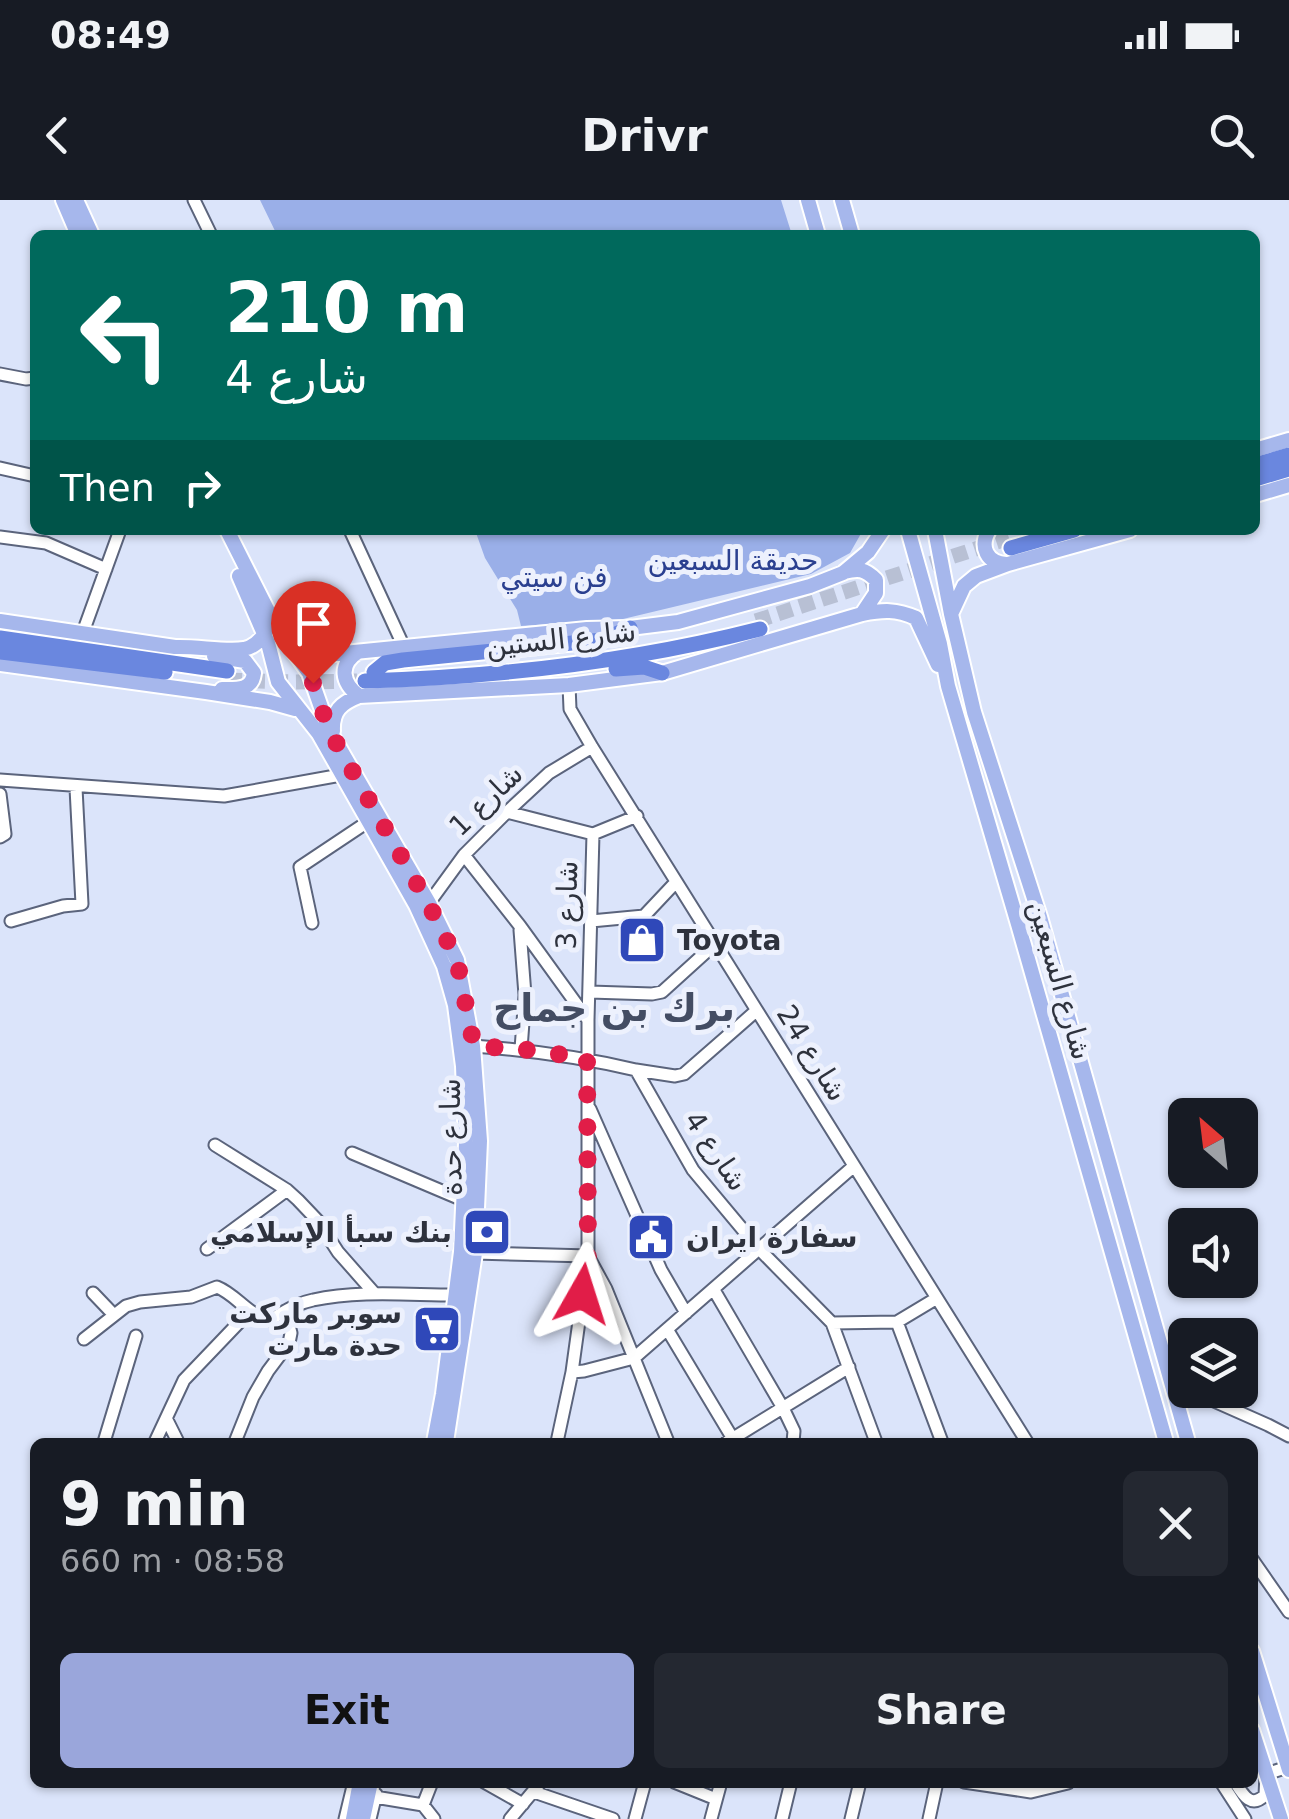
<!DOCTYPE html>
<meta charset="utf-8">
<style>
body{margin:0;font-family:"DejaVu Sans","Noto Sans Arabic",sans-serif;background:#242831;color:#f1f3f6;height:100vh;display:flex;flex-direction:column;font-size:38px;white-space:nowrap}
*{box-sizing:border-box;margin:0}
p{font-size:32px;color:#9ea1a6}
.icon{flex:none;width:55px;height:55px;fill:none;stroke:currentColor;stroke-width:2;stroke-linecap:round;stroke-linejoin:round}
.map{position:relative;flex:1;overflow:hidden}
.details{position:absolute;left:30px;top:1238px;width:1228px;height:350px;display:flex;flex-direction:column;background:#171b24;border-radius:15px;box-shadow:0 2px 8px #0004}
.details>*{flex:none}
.top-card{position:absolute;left:30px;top:30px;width:1230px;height:305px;border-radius:15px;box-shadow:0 2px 8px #0004;background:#00695c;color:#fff;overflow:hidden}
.needle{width:65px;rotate:332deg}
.controls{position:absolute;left:1168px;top:898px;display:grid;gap:20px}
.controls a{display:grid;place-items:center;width:90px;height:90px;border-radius:15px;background:#171b24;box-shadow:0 2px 8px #0004;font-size:50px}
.pin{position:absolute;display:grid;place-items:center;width:85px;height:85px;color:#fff;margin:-102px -42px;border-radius:50% 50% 50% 0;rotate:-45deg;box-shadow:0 0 10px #0007}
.pin .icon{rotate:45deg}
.me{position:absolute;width:110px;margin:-55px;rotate:6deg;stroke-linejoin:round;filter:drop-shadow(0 0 8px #0008)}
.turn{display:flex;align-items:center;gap:35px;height:210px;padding:0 30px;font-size:45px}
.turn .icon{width:130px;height:130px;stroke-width:2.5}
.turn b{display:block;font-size:70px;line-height:85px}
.then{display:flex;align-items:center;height:95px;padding:0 30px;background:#0003;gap:20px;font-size:38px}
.round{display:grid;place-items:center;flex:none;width:105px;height:105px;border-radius:15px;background:#242831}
.overview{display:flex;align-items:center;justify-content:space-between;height:170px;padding:0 30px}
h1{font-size:60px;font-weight:600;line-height:75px}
.primary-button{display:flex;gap:20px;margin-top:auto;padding:20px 30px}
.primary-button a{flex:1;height:115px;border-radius:15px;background:#9aa6db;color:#111;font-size:40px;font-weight:600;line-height:115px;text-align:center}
.primary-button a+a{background:#242831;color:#f1f3f6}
.status{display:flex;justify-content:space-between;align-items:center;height:70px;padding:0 50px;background:#171b24;direction:ltr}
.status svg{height:28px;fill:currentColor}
header{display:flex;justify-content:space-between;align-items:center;height:130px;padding:0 30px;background:#171b24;font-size:45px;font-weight:600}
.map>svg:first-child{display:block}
.green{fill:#9aafe8}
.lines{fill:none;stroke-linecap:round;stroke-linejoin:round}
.highway-tunnel{stroke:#b8c0d4;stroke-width:15;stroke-dasharray:15 8;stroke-linecap:butt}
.minor-casing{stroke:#5b647c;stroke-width:15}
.major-casing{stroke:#fff;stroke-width:18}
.highway-casing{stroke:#fff;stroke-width:19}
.minor{stroke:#fff;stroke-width:11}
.major{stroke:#a6b7ec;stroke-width:14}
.highway{stroke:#6a87df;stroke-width:15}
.route{stroke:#e11d48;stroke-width:18;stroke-dasharray:0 32.4}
.labels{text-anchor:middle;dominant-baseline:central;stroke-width:10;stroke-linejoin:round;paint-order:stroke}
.park-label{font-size:28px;fill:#2b4090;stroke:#edf1fd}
.street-label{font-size:28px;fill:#2e323d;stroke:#edf1fd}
.poi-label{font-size:28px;font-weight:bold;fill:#2e323d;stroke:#edf1fd;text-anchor:start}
.district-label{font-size:38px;font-weight:bold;fill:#444d63;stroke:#edf1fd}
</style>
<div class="status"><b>08:49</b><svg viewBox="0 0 49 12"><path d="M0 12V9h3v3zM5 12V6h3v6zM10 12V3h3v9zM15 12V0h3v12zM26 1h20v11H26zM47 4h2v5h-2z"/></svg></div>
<header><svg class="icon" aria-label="back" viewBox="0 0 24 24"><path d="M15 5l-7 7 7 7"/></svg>Drivr<svg class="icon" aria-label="search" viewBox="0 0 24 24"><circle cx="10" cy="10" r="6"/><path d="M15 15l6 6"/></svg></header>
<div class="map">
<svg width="1289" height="1619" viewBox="0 0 1289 1619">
<rect width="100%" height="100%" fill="#dbe4fa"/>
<path class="green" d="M260 0H781L792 35H277Z
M475 330H863L850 353 811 374 623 419 521 426 517 410 485 358Z"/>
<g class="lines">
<path class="highway-tunnel" d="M756 421 1009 338
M227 480 293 482 365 481"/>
<g class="minor-casing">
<path id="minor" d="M194 0 211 35
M0 174 26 179 35 178
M0 268 35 276
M350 330 404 447
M0 337 46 343 106 369
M82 435 120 330
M569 485 570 509 592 547 1027 1242
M0 580 224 596 341 575
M0 594 5 634 0 637
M507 612 593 634
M593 634 637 616
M464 655 520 726 588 820
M429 703 464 655 507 612 549 573 592 547
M11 721 63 706 82 704 76 588
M591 721 644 716 676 682
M312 723 300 667 369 621
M520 730 525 795 521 849
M590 792 652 794 662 792 715 744
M473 846C529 850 582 857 636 870L693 970 759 1049 832 1123 876 1242
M636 870 675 876 684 874 756 811
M590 909 661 1070 686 1113
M215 945 287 990 298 1000 318 1021 338 1052 375 1094
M352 953 463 1000
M207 1049 287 990
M475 1053 588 1056 606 1089 668 1242
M714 1090 783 1208 794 1231 793 1242
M93 1093 114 1115
M897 1122 942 1242
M832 1123 897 1122 937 1098
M667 1129 733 1239
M84 1139 126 1106 140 1102 191 1097 217 1087C237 1095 247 1115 270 1120 284 1112 297 1103 313 1100 359 1090 409 1095 455 1095
M572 1172 584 1171 634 1158 854 966
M1189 1190 1268 1225 1289 1236
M167 1220 178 1242
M104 1242 136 1136
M155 1242 184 1180 249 1112
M235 1242 253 1197 268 1171 289 1143 291 1133 285 1111
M557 1242 572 1172 588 1056V820L593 634
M727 1242 849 1167
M1252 1359 1289 1412
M484 1582 523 1604
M674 1582 716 1599
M964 1582 1031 1592 1068 1583
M1221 1582 1245 1619
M1235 1582C1243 1595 1251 1609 1265 1595L1266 1574 1288 1567
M534 1592 613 1619
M375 1597 423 1605 434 1619
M423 1605 432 1582
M345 1619 353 1586
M370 1619 376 1594
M510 1619 541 1582
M635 1619 645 1582
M711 1619 721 1582
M782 1619 791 1582
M851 1619 860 1582
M929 1619 937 1582"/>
</g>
<g class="major-casing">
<path id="major" d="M63 0 78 35
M76 0 92 35
M808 0 818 35
M842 0 852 35
M1255 250 1289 240
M1255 295 1289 285
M227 330 276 427 309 473 329 530 429 703 457 760 473 846 480 941 475 1053 446 1242
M908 330 940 444 948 486 1018 724 1166 1242
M935 330 951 414 974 512 1040 717 1188 1242
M989 330C979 347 987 363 1006 364
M844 372C859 368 865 369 876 380V393L862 414
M239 376 268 443 278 482 319 534 416 705 444 766 455 805 463 866 466 943 461 1052 443 1194 434 1242
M951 414 964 386 976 376 1008 364 1130 330
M0 421 175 447C197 446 225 452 244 449 254 447 259 441 265 434
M358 452C338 465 342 483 359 496
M298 455 304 457 587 429 630 428 678 422 810 386 843 373 868 352 883 330
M214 456 245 461 254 473C252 491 236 489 222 489
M0 464 206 492 270 502 295 509
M333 531C332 511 341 503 359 496L569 485 662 473 862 414C883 410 896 409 916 418L938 465
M1252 1451 1289 1570
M1252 1530 1281 1619
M353 1619 360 1582
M363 1619 371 1582"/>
</g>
<g class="highway-casing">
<path id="highway" d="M1255 265 1289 255
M1255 279 1289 269
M1011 348 1074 330
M0 438 227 471
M0 452 165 472
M616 469 644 467 662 473
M374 472 385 463 403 460 602 440 630 428
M365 481C498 477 631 462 760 429"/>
</g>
<use href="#minor" class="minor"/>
<use href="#major" class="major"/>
<use href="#highway" class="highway"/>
</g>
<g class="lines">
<path class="route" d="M313 483 329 530 428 703 457 760 474 846 521 849 587 858 588 1056 582 1094"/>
</g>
<defs>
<g id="shop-square" transform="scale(2.5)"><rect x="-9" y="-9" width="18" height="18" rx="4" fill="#2f48b9" stroke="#edf1fd"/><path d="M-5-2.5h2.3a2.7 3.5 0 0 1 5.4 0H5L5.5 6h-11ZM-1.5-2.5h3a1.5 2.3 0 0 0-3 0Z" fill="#fff"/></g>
<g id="bank-square" transform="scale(2.5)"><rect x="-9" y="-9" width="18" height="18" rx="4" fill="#2f48b9" stroke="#edf1fd"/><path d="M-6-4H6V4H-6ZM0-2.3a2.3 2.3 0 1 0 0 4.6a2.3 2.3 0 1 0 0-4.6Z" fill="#fff"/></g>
<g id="civic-square" transform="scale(2.5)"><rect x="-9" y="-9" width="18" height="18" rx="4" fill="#2f48b9" stroke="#edf1fd"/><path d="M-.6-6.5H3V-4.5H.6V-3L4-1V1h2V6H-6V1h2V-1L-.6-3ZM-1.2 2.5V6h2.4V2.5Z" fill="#fff"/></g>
<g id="supermarket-square" transform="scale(2.5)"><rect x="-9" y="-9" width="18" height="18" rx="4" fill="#2f48b9" stroke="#edf1fd"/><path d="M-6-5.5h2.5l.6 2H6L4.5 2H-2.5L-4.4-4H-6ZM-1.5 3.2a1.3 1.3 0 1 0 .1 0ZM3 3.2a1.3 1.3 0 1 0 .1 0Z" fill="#fff"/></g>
</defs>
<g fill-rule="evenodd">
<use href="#shop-square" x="642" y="740"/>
<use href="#bank-square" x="487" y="1032"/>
<use href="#civic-square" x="651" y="1037"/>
<use href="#supermarket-square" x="437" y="1129"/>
</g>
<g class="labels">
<g class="park-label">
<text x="733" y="360">حديقة السبعين</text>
<text x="554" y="377">فن سيتي</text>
</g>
<g class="street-label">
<text transform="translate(561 439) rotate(-6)">شارع الستين</text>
<text transform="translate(486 600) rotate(-44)">شارع 1</text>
<text transform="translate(567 705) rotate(-89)">شارع 3</text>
<text transform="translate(1060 780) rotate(74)">شارع السبعين</text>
<text transform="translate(812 853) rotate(58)">شارع 24</text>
<text transform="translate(451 937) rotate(-91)">شارع حدة</text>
<text transform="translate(716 951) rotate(56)">شارع 4</text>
</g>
<g class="poi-label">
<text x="677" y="740">Toyota</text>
<text x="452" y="1032" text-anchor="end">بنك سبأ الإسلامي</text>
<text x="686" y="1037">سفارة ايران</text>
<text x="402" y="1113" text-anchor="end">سوبر ماركت<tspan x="402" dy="32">حدة مارت</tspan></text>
</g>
<g class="district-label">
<text x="614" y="808">برك بن جماح</text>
</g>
</g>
</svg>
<div class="controls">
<a><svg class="needle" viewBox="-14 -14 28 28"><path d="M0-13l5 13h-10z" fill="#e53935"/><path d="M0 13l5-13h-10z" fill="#9ea1a6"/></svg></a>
<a><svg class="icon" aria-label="sound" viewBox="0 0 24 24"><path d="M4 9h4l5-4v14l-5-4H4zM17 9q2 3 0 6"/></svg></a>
<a><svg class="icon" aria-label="layers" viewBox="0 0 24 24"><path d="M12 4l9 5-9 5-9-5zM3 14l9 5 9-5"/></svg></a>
</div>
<div class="pin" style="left:313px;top:483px;background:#d93025"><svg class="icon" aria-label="arrive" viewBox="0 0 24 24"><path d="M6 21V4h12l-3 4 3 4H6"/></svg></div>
<svg class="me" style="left:582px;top:1094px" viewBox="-20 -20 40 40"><path d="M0-17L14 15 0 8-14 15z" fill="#e11d48" stroke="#fff" stroke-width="4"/></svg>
<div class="top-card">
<div class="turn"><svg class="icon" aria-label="left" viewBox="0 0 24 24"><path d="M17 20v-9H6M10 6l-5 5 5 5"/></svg><div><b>210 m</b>شارع 4</div></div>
<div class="then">Then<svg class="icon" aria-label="right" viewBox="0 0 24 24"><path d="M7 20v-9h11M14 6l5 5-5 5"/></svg></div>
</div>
<section class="details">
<div class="overview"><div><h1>9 min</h1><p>660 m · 08:58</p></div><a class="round"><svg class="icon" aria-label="close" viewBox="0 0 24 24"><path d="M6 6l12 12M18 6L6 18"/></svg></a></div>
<div class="primary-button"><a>Exit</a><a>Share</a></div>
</section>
</div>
